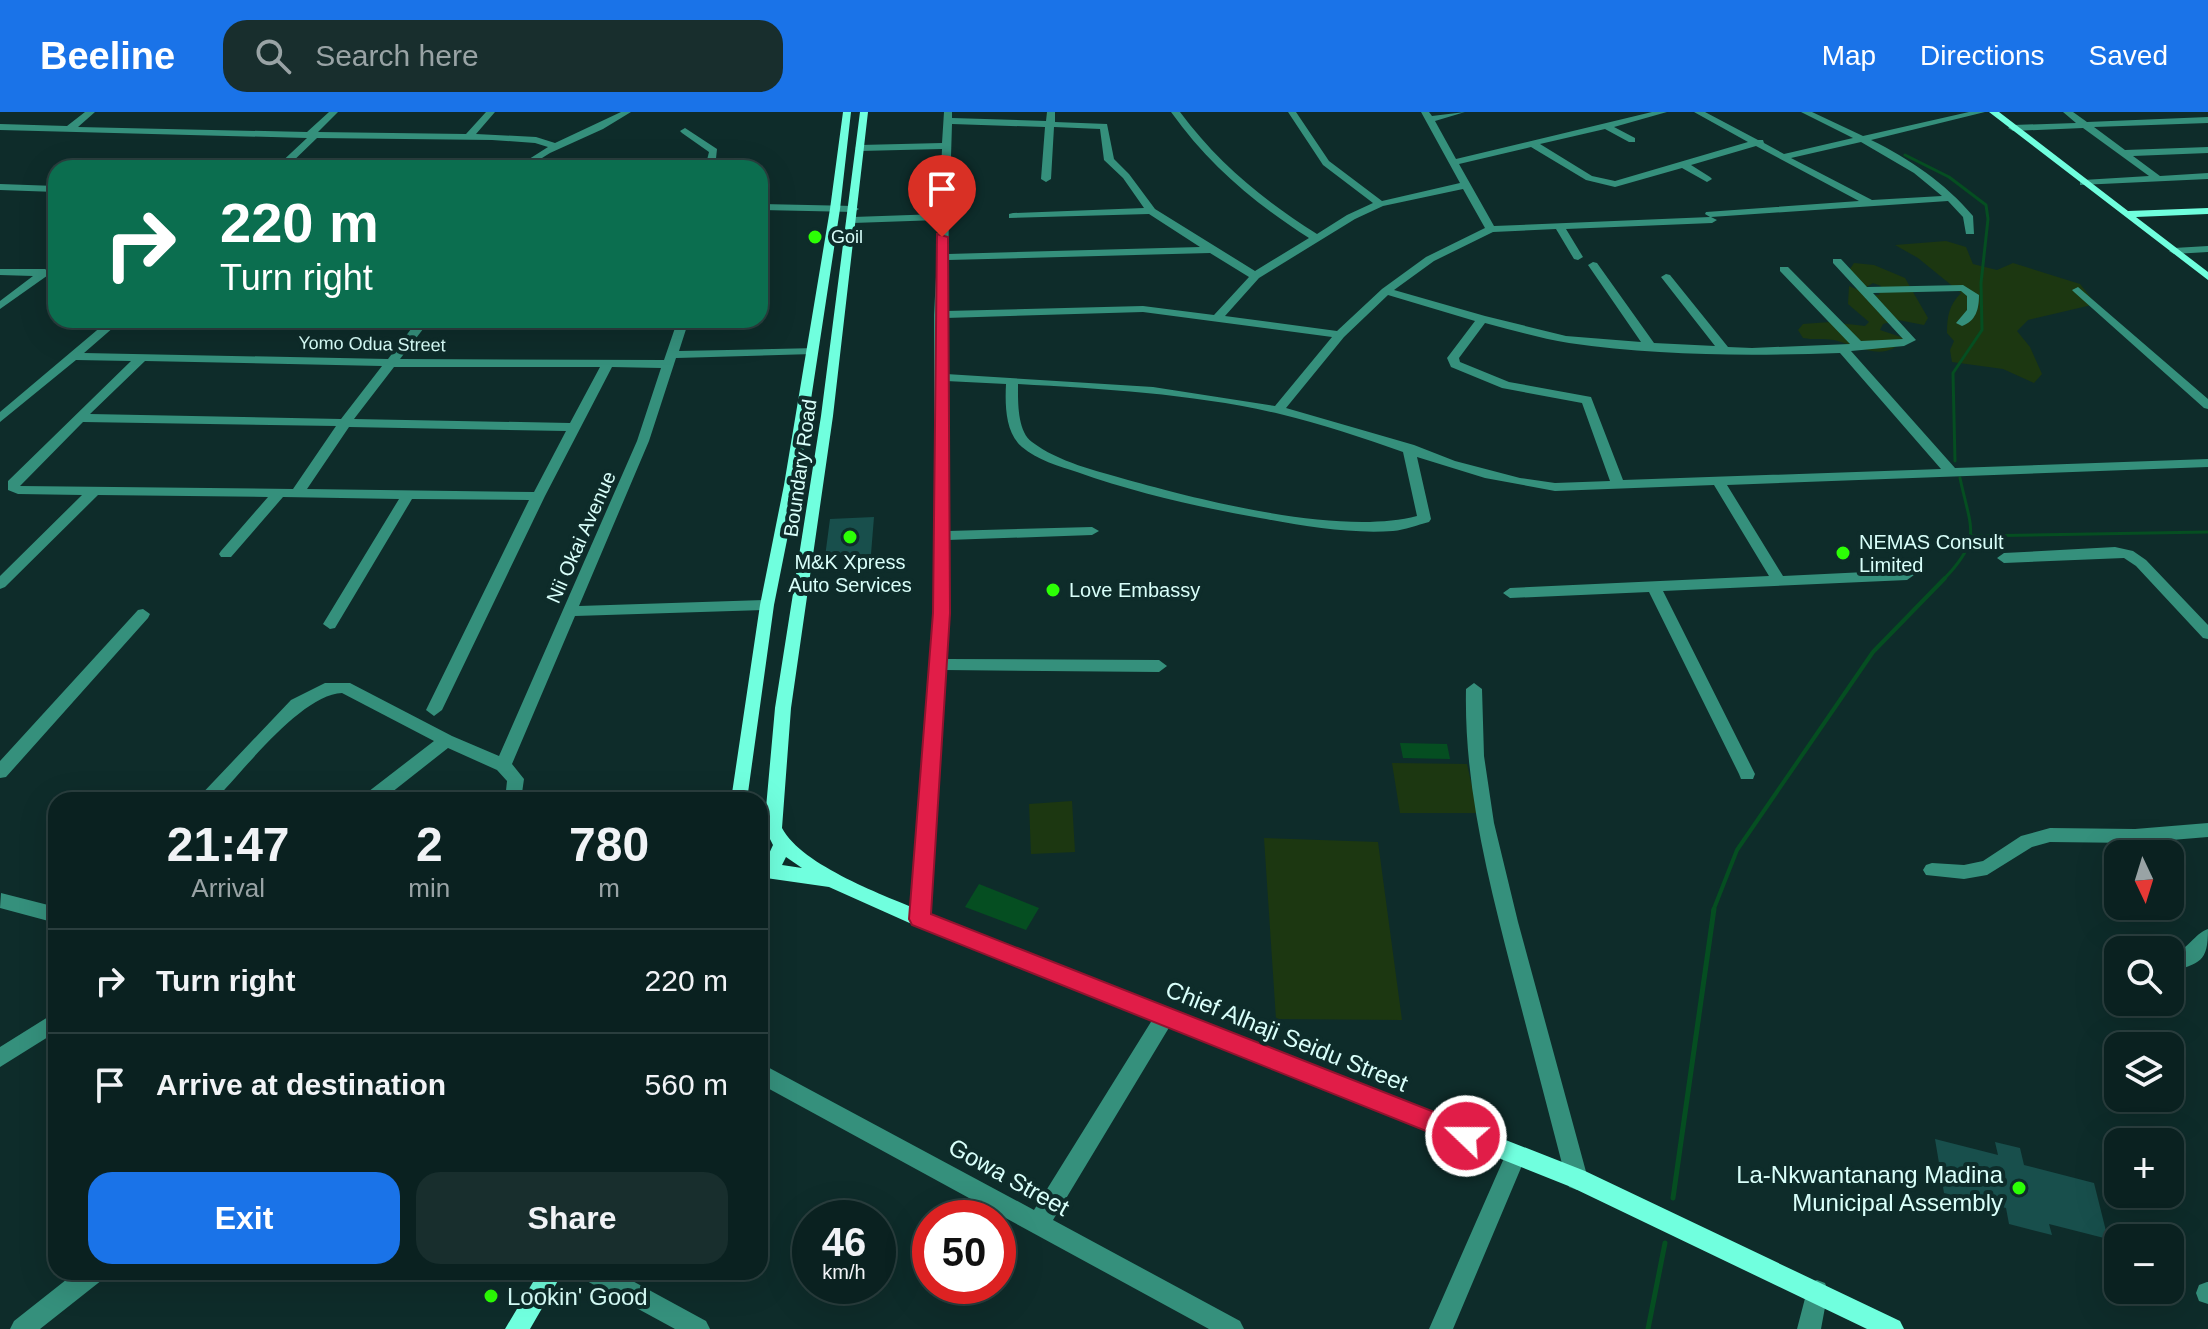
<!DOCTYPE html>
<meta charset="utf-8">
<style>
body{margin:0;font-family:Helvetica,sans-serif;background:#182e2d;color:#f1f3f6;height:100vh;display:flex;flex-direction:column;font-size:30px;white-space:nowrap}
*{box-sizing:border-box;margin:0}
p{font-size:26px;color:#99a3a5}
.icon{flex:none;width:44px;height:44px;fill:none;stroke:currentColor;stroke-width:2;stroke-linecap:round;stroke-linejoin:round}
.map{position:relative;flex:1;overflow:hidden}
.panel{position:absolute;left:48px;top:680px;width:720px;height:488px;display:flex;flex-direction:column;background:#0a2120;border-radius:24px;box-shadow:0 8px 32px #0002,0 0 0 2px #2a3e3e}
.panel>*{flex:none}
.guide{position:absolute;left:48px;top:48px;width:720px;height:168px;border-radius:24px;box-shadow:0 8px 32px #0002,0 0 0 2px #2a3e3e;background:#0b6e4f;color:#fff;overflow:hidden}
.needle{width:52px;rotate:176deg}
.tools{position:absolute;left:2104px;top:728px;display:grid;gap:16px}
.tools a{display:grid;place-items:center;width:80px;height:80px;border-radius:16px;background:#0a2120;box-shadow:0 8px 32px #0002,0 0 0 2px #2a3e3e;font-size:40px}
.speed{position:absolute;left:792px;top:1088px;display:flex;gap:16px;font-size:40px;font-weight:700;text-align:center}
.speed>*{display:grid;place-content:center;width:104px;height:104px;border-radius:50%;background:#0a2120;box-shadow:0 8px 32px #0002,0 0 0 2px #2a3e3e;line-height:1}
.speed small{font-size:20px;font-weight:400}
.speed .limit{border:12px solid #d22;background:#fff;color:#111}
.pin{position:absolute;display:grid;place-items:center;width:68px;height:68px;color:#fff;margin:-82px -34px;border-radius:50% 50% 50% 0;rotate:-45deg;box-shadow:0 0 8px #0007}
.pin .icon{rotate:45deg}
.me{position:absolute;width:88px;margin:-44px;rotate:292deg;stroke-linejoin:round;filter:drop-shadow(0 0 6px #0008)}
.turn{display:flex;align-items:center;gap:28px;height:168px;padding:0 40px;font-size:36px}
.turn .icon{width:104px;height:104px;stroke-width:2.5}
.turn b{display:block;font-size:56px;line-height:68px}
.eta{display:flex;justify-content:space-evenly;align-items:center;height:136px;text-align:center}
.eta b{font-size:48px;font-weight:700;line-height:56px}
.action{display:flex;gap:16px;margin-top:auto;padding:16px 40px}
.action a{flex:1;height:92px;border-radius:24px;background:#1a73e8;color:#fff;font-size:32px;font-weight:700;line-height:92px;text-align:center}
.action a+a{background:#182e2d;color:#f1f3f6}
ul{padding:0;list-style:none}
li{display:flex;align-items:center;gap:24px;height:104px;padding:0 40px;border-top:2px solid #2a3e3e}
li div{flex:1}
li b{display:block;font-size:30px}
li em{font-style:normal}
header{display:flex;align-items:center;gap:48px;box-sizing:border-box;height:112px;padding:0 40px;background:#1a73e8;color:#fff}
header strong{font-size:38px}
nav{display:flex;gap:44px;margin-inline-start:auto;font-size:28px}
.search{width:560px;height:72px;background:#182e2d;display:flex;align-items:center;gap:20px;box-sizing:border-box;padding:0 28px;border-radius:24px;color:#99a3a5;font-size:30px}
.map>svg:first-child{display:block}
.green{fill:#1c3711}
.water{fill:#054e21}
.lines{fill:none;stroke-linecap:round;stroke-linejoin:round}
.stream-far2{stroke:#054e21;stroke-width:3}
.stream-far1{stroke:#054e21;stroke-width:4}
.stream{stroke:#054e21;stroke-width:5}
.building{fill:#184f4c}
.street{fill:#35907c;fill-rule:evenodd}
.secondary{fill:#70ffde;fill-rule:evenodd}
.route{fill:#e11d48;stroke:#92132f;stroke-width:2}
.poi-dot{fill:#2cff05;stroke:#0e2c2a;stroke-width:3}
.labels{text-anchor:middle;dominant-baseline:central;stroke-width:8;stroke-linejoin:round;paint-order:stroke}
.far-poi-label{font-size:18px;fill:#d9fffa;stroke:#0e2c2a;text-anchor:start}
.far-street-label{font-size:18px;fill:#d9fffa;stroke:#0e2c2a}
.street-label{font-size:20px;fill:#d9fffa;stroke:#0e2c2a}
.poi-label{font-size:20px;fill:#d9fffa;stroke:#0e2c2a;text-anchor:start}
.near-street-label{font-size:24px;fill:#d9fffa;stroke:#0e2c2a}
.near-poi-label{font-size:24px;fill:#d9fffa;stroke:#0e2c2a;text-anchor:end}
</style>
<header>
<strong>Beeline</strong>
<div class="search"><svg class="icon" aria-label="search" viewBox="0 0 24 24"><circle cx="10" cy="10" r="6"/><path d="M15 15l6 6"/></svg>Search here</div>
<nav><a>Map</a><a>Directions</a><a>Saved</a></nav>
</header>
<div class="map">
<svg width="2208" height="1217" viewBox="0 0 2208 1217">
<rect width="100%" height="100%" fill="#0e2c2a"/>
<path class="green" d="M1946 129 1966 135 1973 152 1997 158 2013 151 2080 172 2096 192 2028 208 2017 219 2030 235 2042 262 2034 271 2003 257 1952 250 1950 238 1954 229 1947 221C1947 204 1949 193 1961 181L1918 146 1895 133Z
M1854 151 1874 153 1905 166 1928 206 1924 213 1898 208 1883 212 1880 218 1904 226C1887 252 1857 234 1834 228 1824 226 1813 228 1803 226L1798 218 1803 212 1830 210 1865 214 1869 210 1848 192 1849 174 1871 183H1879L1881 174 1873 171 1865 176 1850 157Z
M1392 651 1467 652 1478 701H1400Z
M1072 689 1075 740 1031 742 1029 692Z
M1264 726 1378 730 1402 908 1276 907Z"/>
<path class="water" d="M1400 631 1447 632 1450 647 1403 646Z
M979 772 1039 796 1026 818 965 795Z"/>
<g class="lines">
<path class="stream-far2" d="M1905 43 1949 65 1986 93 1988 107 1981 171 1982 218 1953 261 1955 349
M1972 424 2208 420
M1943 468C1983 427 1971 418 1960 366"/>
<path class="stream-far1" d="M1713 799 1737 738 1873 540 1945 466"/>
<path class="stream" d="M1673 1086 1714 797
M1648 1217 1665 1131"/>
</g>
<path class="building" d="M874 405 871 442 825 445 830 407Z
M1935 1027 1998 1043 1995 1030 2020 1036 2024 1053 2094 1071 2108 1127 2049 1112 2052 1123 2009 1112 2006 1096 1944 1081Z"/>
<g class="lines">
<path class="street" d="M85 0H95L78 15 307 20 329 0H338L318 20 466 22 486 0H495L476 22 536 25 555 31 621 0H631L603 17 550 41 526 56H515L548 35 535 31 492 28 317 26 286 56H275L307 26 0 18V12L67 14Z
M944 0H952V6L1046 9 1047 0H1055V10L1107 12 1114 47 1129 62 1155 97 1255 159 1309 126C1254 91 1209 53 1171 0H1180C1218 51 1263 88 1317 122L1347 103 1373 91 1323 53 1288 0H1296L1329 49 1382 89 1460 71 1421 0H1429L1432 4 1465 0 1435 9 1456 47 1652 0H1667L1614 15 1635 26V30H1629L1605 17 1540 32 1592 64 1615 69 1748 30 1694 0H1705L1758 28H1763L1764 31 1784 42 1853 26 1801 0H1812L1863 24 1969 0H1985L1871 28C1910 47 1945 71 1973 104L1974 122H1966L1963 105 1948 89 1711 105 1717 108 1712 111 1566 117 1583 145 1578 148 1574 147 1556 117 1493 120 1434 149 1394 178 1485 204 1566 224 1641 230 1588 153 1593 150 1597 151 1654 231 1715 234 1661 165 1666 162 1670 163 1728 235 1752 236 1850 232 1780 159V155H1788L1861 229 1903 227 1833 151V147H1841L1867 175 1963 173 1979 183C1979 197 1976 209 1962 214L1956 211 1967 198V184L1961 179 1873 181 1916 228 1904 234 1851 239 1955 356 2208 347V355L1727 373 1783 464 1907 458 1914 463 1907 468 1663 479 1755 662 1753 667H1741L1739 662 1649 480 1510 486 1503 481 1510 476 1769 464 1714 373 1555 379 1485 366 1417 345 1431 407 1429 410C1417 413 1405 418 1393 419 1349 422 1303 414 1260 406 1198 395 1136 381 1077 360 1059 354 1037 348 1022 335 1005 321 1005 292 1006 272L946 269 948 419 1092 415 1099 419 1092 423 948 428V501L946 547 1159 548 1167 554 1159 560 945 558 929 807 926 813 920 815 914 813 911 807 934 501V203L939 108 853 111 848 108 853 105 939 102 942 37 860 39 855 36 860 33 942 31ZM952 12 1045 15 1041 67 1046 70 1051 67 1054 15 1100 17 1104 48 1123 66 1144 96 1013 101 1009 102V106L1149 102 1200 135 948 142ZM1861 30 1914 61 1942 84 1872 88 1791 46ZM1756 34 1859 89 1706 100 1705 102 1710 105 1494 114 1459 52 1531 35 1586 68 1615 75 1682 56 1707 70 1712 67 1710 65 1691 53ZM1463 77 1485 116 1426 145 1382 177 1337 219 1225 204 1259 166 1355 107 1383 94ZM1210 141 1249 165 1214 203 1143 194 946 199 948 148ZM1388 183 1475 209 1447 246 1451 255 1502 276 1582 291 1610 369 1555 371 1520 366 1455 349 1414 333 1286 296 1344 225ZM1143 200 1332 225 1275 294 1153 275 946 262V206ZM1485 211C1513 218 1541 227 1569 231 1657 244 1751 244 1840 241L1941 357 1623 368 1591 285 1509 270 1460 250 1459 246ZM1018 272C1106 277 1195 282 1280 302 1322 312 1363 326 1403 340L1417 404C1341 424 1204 389 1128 368 1097 359 1058 350 1032 330 1017 319 1018 289 1018 272Z
M2063 0H2073L2087 10 2208 5V11L2094 15 2125 38 2208 35V41L2133 44 2160 64 2208 61V67L2080 73V69L2083 68 2149 64 2083 16 2013 19 2008 16 2013 13 2076 11Z
M685 16 717 37 715 56H705L709 40 682 21 680 19Z
M0 72 56 74V80L0 78Z
M760 92 854 94 859 97 854 100 760 98Z
M2208 134V140L2174 142 2169 139 2174 136Z
M0 157H45L51 161 0 197V189L33 164 0 163Z
M2078 175 2208 287V297L2204 296 2074 180 2072 178Z
M109 208H122L84 241 388 247 418 208H430L400 247 664 248 676 213 619 211 613 208H689L679 239 817 236V240L813 242 676 246 649 329 579 494 767 488 774 493 767 498 575 504 512 652 524 667 521 688H505L507 669 497 658 448 636 382 688H362L364 683 434 629 342 581C302 582 243 659 215 688H196L291 588 325 571H350L452 624 499 644 637 329 661 256 612 255 545 384 442 598 434 604 426 598 529 388 412 387 335 516 330 517 323 512 399 387 283 385 231 445H221L219 442 221 439 268 385 98 383 5 475 0 477V464L82 383 18 382 8 378V369L131 249 76 248 0 310V300ZM145 249 382 254 341 307 90 302ZM394 255H600L570 311 354 307ZM83 310 336 314 293 377 20 374ZM349 315 566 319 534 380 307 377Z
M2115 435 2133 439 2146 448 2208 513V527L2203 526 2136 454 2124 446 2004 451 1997 446 2004 441Z
M143 497 150 502 148 506 6 665 0 666V649L138 498Z
M1474 571 1482 577 1484 644 1494 711 1518 810 1588 1067 1585 1075 1577 1078 1569 1075 1566 1067C1548 998 1530 929 1512 860 1488 766 1464 674 1466 577Z
M2208 711V725L2135 731 2050 730 2032 735 1987 763 1964 767 1926 763 1923 758 1926 753 1932 751 1964 753 1983 749 2021 724 2050 716 2135 717Z
M1 781 56 795V811L0 796Z
M2208 817C2208 851 2200 850 2170 861V844C2189 837 2194 822 2208 817Z
M1166 894 1173 897 1176 903 1173 909 1053 1108 1240 1209 1244 1217H1209L760 972V951L1034 1098 1159 897Z
M56 900V920L0 955V935Z
M1515 1034 1522 1037 1526 1044 1453 1217H1429L1508 1037Z
M76 1160H105L102 1168 40 1217H10L14 1209Z
M582 1160H616L706 1209 710 1217H675L585 1168Z
M1817 1168 1825 1171 1828 1179 1821 1217H1797L1809 1171Z
M2207 1170H2208V1192L2199 1189 2196 1181 2199 1173Z"/>
<path class="secondary" d="M843 0H851L840 97 798 373 774 493 747 688H731L760 493 784 373 830 97Z
M860 0H868L833 304 791 596 782 716C802 754 886 784 926 801L1585 1059 1900 1209 1904 1217H1867L1571 1075 914 813 829 775 766 766 760 767V751L767 746 773 733 767 721 760 719V705L765 707 775 596 821 304ZM786 745 802 756 782 753Z
M1989 0H1999L2128 99 2208 96V102L2136 105 2208 160V168Z
M539 1160H563L530 1217H505Z"/>
</g>
<path class="route" d="M937 122 948 125 950 501 931 802 1475 1016 1478 1024 1475 1032 1466 1035 912 813 909 807 933 501Z"/>
<g class="poi-dot">
<circle cx="815" cy="125" r="8"/>
<circle cx="850" cy="425" r="8"/>
<circle cx="1843" cy="441" r="8"/>
<circle cx="1053" cy="478" r="8"/>
<circle cx="2019" cy="1076" r="8"/>
<circle cx="491" cy="1184" r="8"/>
</g>
<g class="labels">
<g class="far-poi-label">
<text x="831" y="125">Goil</text>
</g>
<g class="far-street-label">
<text transform="translate(372 232) rotate(1)">Yomo Odua Street</text>
</g>
<g class="street-label">
<text transform="translate(800 356) rotate(-82)">Boundary Road</text>
<text transform="translate(581 425) rotate(-66)">Nii Okai Avenue</text>
</g>
<g class="poi-label">
<text x="1859" y="430">NEMAS Consult<tspan x="1859" dy="23">Limited</tspan></text>
<text x="850" y="450" text-anchor="middle">M&amp;K Xpress<tspan x="850" dy="23">Auto Services</tspan></text>
<text x="1069" y="478">Love Embassy</text>
</g>
<g class="near-street-label">
<text transform="translate(1287 924) rotate(22)">Chief Alhaji Seidu Street</text>
<text transform="translate(1009 1065) rotate(29)">Gowa Street</text>
</g>
<g class="near-poi-label">
<text x="2003" y="1062">La-Nkwantanang Madina<tspan x="2003" dy="28">Municipal Assembly</tspan></text>
<text x="507" y="1184" text-anchor="start">Lookin' Good</text>
</g>
</g>
</svg>
<div class="tools">
<a><svg class="needle" viewBox="-14 -14 28 28"><path d="M0-13l5 13h-10z" fill="#e53935"/><path d="M0 13l5-13h-10z" fill="#99a3a5"/></svg></a>
<a><svg class="icon" aria-label="search" viewBox="0 0 24 24"><circle cx="10" cy="10" r="6"/><path d="M15 15l6 6"/></svg></a>
<a><svg class="icon" aria-label="layers" viewBox="0 0 24 24"><path d="M12 4l9 5-9 5-9-5zM3 14l9 5 9-5"/></svg></a>
<a>+</a>
<a>−</a>
</div>
<div class="speed"><div>46<small>km/h</small></div><div class="limit">50</div></div>
<div class="pin" style="left:942px;top:125px;background:#d93025"><svg class="icon" aria-label="arrive" viewBox="0 0 24 24"><path d="M6 21V4h12l-3 4 3 4H6"/></svg></div>
<svg class="me" style="left:1466px;top:1024px" viewBox="-20 -20 40 40"><circle r="17" fill="#e11d48" stroke="#fff" stroke-width="3"/><path d="M0-11L8 9 0 5-8 9z" fill="#fff"/></svg>
<div class="guide">
<div class="turn"><svg class="icon" aria-label="right" viewBox="0 0 24 24"><path d="M7 20v-9h11M14 6l5 5-5 5"/></svg><div><b>220 m</b>Turn right</div></div>
</div>
<section class="panel">
<div class="eta">
<div><b>21:47</b><p>Arrival</p></div>
<div><b>2</b><p>min</p></div>
<div><b>780</b><p>m</p></div>
</div>
<ul>
<li><svg class="icon" aria-label="right" viewBox="0 0 24 24"><path d="M7 20v-9h11M14 6l5 5-5 5"/></svg><div><b>Turn right</b></div><em>220 m</em></li>
<li><svg class="icon" aria-label="arrive" viewBox="0 0 24 24"><path d="M6 21V4h12l-3 4 3 4H6"/></svg><div><b>Arrive at destination</b></div><em>560 m</em></li>
</ul>
<div class="action"><a>Exit</a><a>Share</a></div>
</section>
</div>
